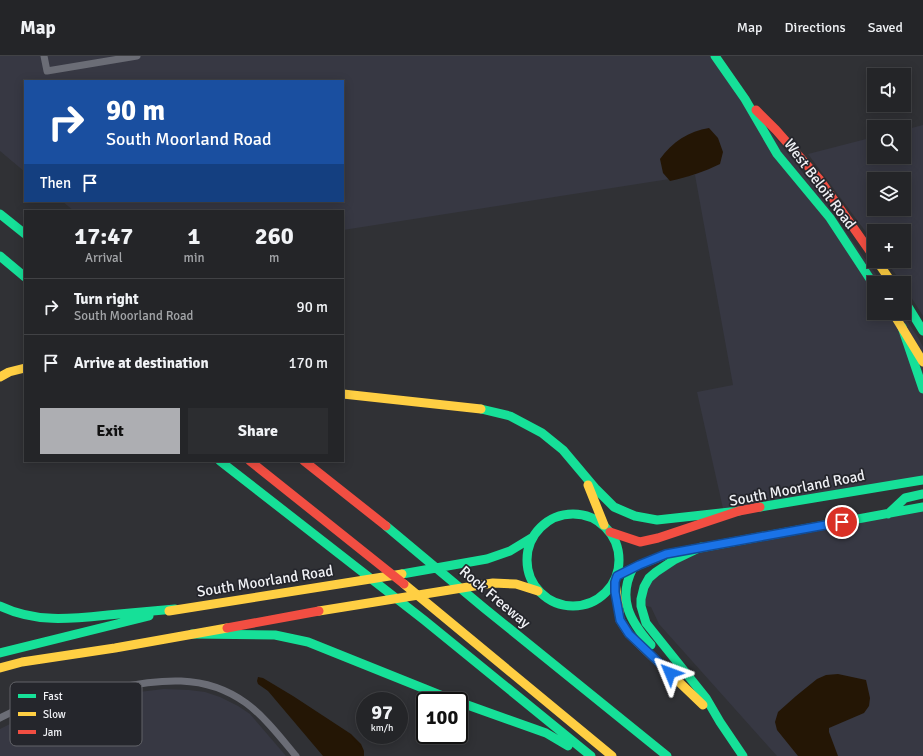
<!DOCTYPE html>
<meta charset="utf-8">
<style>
body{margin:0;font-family:Signika,sans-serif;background:#2c2d30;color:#f1f3f6;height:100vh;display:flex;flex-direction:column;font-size:15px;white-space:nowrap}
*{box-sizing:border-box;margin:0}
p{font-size:13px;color:#a3a5a8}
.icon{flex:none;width:22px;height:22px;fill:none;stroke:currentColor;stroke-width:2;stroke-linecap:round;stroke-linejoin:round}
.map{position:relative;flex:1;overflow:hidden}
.side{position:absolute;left:24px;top:154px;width:320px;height:252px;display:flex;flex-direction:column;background:#242528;border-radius:0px;box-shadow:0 2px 10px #0003,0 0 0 1px #414245}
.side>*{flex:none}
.guide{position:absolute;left:24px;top:24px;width:320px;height:122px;border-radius:0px;box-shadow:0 2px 10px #0003,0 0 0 1px #414245;background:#1a4fa0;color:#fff;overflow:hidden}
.tools{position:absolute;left:867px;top:12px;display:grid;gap:8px}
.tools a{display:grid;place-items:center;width:44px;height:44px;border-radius:0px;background:#242528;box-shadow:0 2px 10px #0003,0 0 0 1px #414245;font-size:20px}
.speed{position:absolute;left:356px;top:636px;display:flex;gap:8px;font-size:20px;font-weight:700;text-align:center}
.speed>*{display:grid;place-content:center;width:52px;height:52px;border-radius:50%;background:#242528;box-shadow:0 2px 10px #0003,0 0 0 1px #414245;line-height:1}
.speed small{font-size:10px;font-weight:400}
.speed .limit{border:2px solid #111;border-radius:6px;background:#fff;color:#111}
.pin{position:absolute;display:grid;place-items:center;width:34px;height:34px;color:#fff;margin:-17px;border:2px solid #fff;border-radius:50%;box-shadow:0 1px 4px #0007}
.me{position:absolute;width:44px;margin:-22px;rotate:314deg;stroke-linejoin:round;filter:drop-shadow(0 0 3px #0008)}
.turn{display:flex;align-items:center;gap:14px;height:84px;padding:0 16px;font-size:18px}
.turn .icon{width:52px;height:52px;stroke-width:2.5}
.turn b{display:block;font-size:28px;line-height:34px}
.then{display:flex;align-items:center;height:38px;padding:0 16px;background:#0003;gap:8px;font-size:15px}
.eta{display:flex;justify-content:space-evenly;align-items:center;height:68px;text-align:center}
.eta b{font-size:24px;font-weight:800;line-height:28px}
.button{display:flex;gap:8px;margin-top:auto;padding:8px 16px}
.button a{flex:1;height:46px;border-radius:0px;background:#adaeb2;color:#111;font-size:16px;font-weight:800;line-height:46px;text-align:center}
.button a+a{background:#2c2d30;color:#f1f3f6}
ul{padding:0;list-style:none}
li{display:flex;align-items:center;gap:12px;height:56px;padding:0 16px;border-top:1px solid #414245}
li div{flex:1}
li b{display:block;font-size:15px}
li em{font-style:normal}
header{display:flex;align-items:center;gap:24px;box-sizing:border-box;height:56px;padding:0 20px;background:#242528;border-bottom:1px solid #414245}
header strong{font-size:19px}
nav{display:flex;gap:22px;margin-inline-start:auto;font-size:14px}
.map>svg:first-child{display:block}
.built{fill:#373843;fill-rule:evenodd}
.water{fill:#241605}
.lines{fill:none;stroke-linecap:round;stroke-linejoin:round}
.street{stroke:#6b6d76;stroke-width:7}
.fast{stroke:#16e098;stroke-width:9}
.slow{stroke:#ffcf43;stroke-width:9}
.jam{stroke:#f24e42;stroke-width:9}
.route-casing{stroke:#114b97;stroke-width:10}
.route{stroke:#1a73e8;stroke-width:7}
.labels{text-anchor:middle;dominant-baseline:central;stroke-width:3.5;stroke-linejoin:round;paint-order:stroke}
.street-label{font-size:15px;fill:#f0f1f5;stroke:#25262c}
.key{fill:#25262c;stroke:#626368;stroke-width:1}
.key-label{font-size:11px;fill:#f0f1f5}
</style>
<header>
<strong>Map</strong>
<nav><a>Map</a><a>Directions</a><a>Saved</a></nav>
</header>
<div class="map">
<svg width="923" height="700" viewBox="0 0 923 700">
<rect width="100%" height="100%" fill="#303135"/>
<path class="built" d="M0 0H715L745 43 818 136 882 227H874V257H902L919 283 923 291V424L724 457 697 336 733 329 695 119 343 174V155H74L62 145H343V25H25V116L0 95Z
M923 69V260L904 230V227H902L886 205H904V175H874V187L808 98 874 81V101H904V74ZM874 123H904V153H874Z
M923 451V700H777L659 568 651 551 641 549 643 529 701 491Z
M164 633 189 634 205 636 220 641 238 650 250 658 286 700H0V673L12 667 31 659 54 651 122 638Z"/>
<path class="water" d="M709 72 718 82 723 96 720 108C704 116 688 121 670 125L663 117 660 103C672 86 689 75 709 72Z
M838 618 866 624 870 642 869 650 864 657 829 672V676L838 700H798L777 674 775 666 778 656 796 640 817 623 826 619Z
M258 621 263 622 293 640 351 678 361 688 364 695V700H323L268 635 258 628 257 625Z"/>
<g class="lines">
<path class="street" d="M44 0 47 15 137 0
M0 662C31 645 65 641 99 635 151 626 199 613 246 647 265 661 281 682 296 700"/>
<path class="fast" d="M715 0 745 43 777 98 830 162 874 229
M0 158 25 178
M0 200 25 221
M904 244 923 275
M902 271 923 333
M481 353 510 360 542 377 563 394 595 432 614 451 635 460 657 464 739 455
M220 405 424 564 591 700
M760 451 923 424
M527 504a46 46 0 1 1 92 0a46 46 0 1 1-92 0Z
M888 458 905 442 923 438
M386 470 484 552 667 700
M701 491 674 504 656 516 649 522 644 531 641 543V550L646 567 706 642 720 666 743 700
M633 512C617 543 630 565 651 589
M402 518 487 503 510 495 533 481
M617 520 639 509 667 498 923 451
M0 550C36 567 70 563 108 559 130 557 153 555 175 553
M192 578 275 579 308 586 455 645
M0 597 149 560
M459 646 546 677 568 690"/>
<path class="slow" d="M877 205 892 227
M893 257 923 306
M0 321 9 316 25 312
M343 338 481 353
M588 429 604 469
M615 526 620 564 629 578 703 649
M404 528 612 700
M169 555 402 518
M319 555 493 527 516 528 538 535
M0 612 22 606 115 592 227 572"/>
<path class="jam" d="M756 54 776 74 820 124 874 201
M250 405 404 528
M304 405 386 470
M610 476 640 486 658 482 739 455 760 451
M227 572 319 555"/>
</g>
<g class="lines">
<g class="route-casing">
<path id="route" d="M670 617 629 578 620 564 615 536V526L617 520 639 509 666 498 842 466"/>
</g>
<use href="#route" class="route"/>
</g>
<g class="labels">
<g class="street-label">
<text transform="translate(820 128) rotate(53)">West Beloit Road</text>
<text transform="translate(797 432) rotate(-11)">South Moorland Road</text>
<text transform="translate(265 525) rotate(-9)">South Moorland Road</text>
<text transform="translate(495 541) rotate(40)">Rock Freeway</text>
</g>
</g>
<rect x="10" y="626" width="132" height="64" rx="6" class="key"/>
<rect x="18" y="638" width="18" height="4" fill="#16e098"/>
<rect x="18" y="656" width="18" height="4" fill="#ffcf43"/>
<rect x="18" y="674" width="18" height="4" fill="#f24e42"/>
<g class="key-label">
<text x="43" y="644">Fast</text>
<text x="43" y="662">Slow</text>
<text x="43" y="680">Jam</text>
</g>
</svg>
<div class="tools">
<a><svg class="icon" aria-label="sound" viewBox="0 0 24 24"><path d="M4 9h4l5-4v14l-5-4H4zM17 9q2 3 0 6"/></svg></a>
<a><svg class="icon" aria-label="search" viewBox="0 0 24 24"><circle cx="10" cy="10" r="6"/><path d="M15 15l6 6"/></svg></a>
<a><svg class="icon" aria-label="layers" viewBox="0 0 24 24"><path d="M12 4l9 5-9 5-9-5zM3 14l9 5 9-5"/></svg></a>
<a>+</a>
<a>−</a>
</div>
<div class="speed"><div>97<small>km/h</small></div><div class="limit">100</div></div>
<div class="pin" style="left:842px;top:466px;background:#d93025"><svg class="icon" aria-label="arrive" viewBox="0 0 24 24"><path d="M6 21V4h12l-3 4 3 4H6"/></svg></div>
<svg class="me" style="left:670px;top:617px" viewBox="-20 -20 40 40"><path d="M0-17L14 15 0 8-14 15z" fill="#1a73e8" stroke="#fff" stroke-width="4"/></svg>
<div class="guide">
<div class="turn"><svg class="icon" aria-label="right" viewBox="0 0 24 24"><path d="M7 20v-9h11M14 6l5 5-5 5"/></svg><div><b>90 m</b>South Moorland Road</div></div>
<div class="then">Then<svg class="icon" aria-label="arrive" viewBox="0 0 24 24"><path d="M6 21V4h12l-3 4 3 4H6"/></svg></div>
</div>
<section class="side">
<div class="eta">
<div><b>17:47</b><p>Arrival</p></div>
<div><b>1</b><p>min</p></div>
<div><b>260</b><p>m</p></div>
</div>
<ul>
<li><svg class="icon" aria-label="right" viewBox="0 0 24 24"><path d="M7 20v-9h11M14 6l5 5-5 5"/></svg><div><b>Turn right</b><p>South Moorland Road</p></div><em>90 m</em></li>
<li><svg class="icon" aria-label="arrive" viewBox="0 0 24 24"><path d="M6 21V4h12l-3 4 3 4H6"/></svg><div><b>Arrive at destination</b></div><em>170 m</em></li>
</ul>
<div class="button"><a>Exit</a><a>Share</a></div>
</section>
</div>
